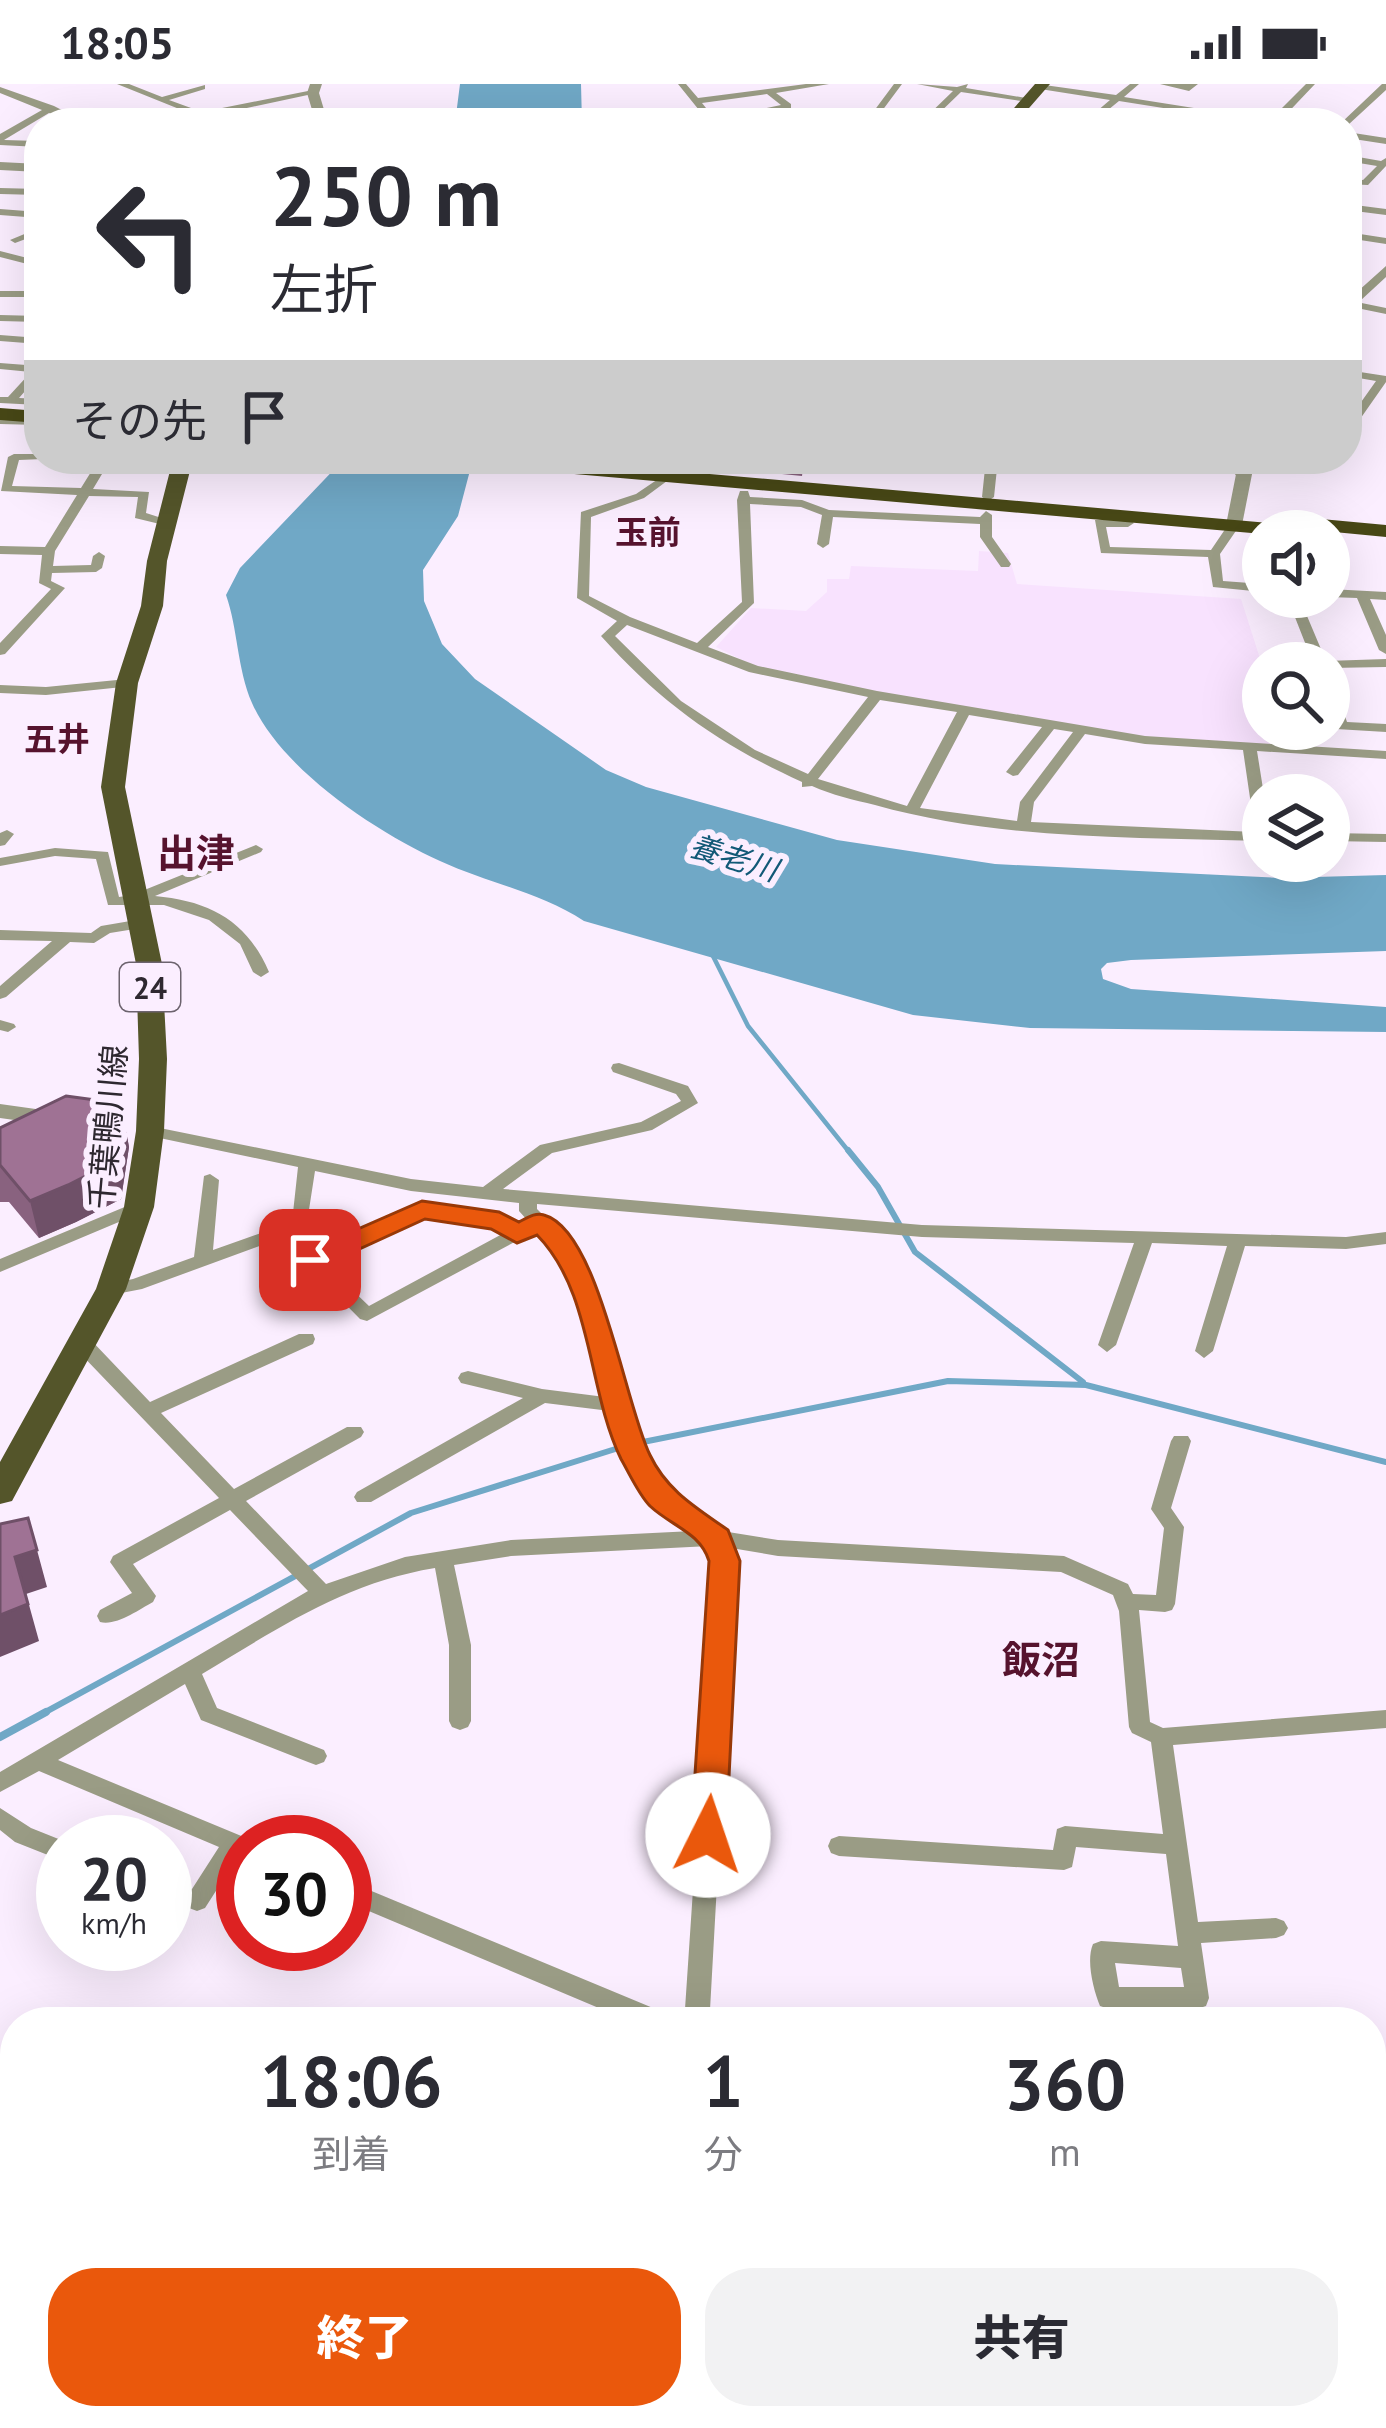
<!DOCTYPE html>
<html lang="ja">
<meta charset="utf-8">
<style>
body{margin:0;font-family:"PT Sans","Noto Sans JP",sans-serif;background:#f2f2f3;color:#2b2b33;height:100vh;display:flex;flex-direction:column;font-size:45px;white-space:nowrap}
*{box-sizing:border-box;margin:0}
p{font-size:39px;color:#7c7c81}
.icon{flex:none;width:66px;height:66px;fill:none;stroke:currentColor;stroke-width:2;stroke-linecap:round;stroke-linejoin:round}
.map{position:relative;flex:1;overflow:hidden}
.sheet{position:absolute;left:0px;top:1923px;width:1386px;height:423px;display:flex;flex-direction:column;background:#fff;border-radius:48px 48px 0 0;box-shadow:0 12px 48px #0002}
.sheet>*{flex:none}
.hud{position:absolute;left:24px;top:24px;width:1338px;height:366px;border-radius:48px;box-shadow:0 12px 48px #0002;background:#fff;color:#2b2b33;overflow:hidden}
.fabs{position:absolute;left:1242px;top:426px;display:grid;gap:24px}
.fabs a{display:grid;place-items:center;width:108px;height:108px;border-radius:50%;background:#fff;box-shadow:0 12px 48px #0002;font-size:60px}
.speed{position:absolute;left:36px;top:1731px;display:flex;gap:24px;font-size:60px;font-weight:700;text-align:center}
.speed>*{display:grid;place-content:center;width:156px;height:156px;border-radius:50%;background:#fff;box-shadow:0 12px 48px #0002;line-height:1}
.speed small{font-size:30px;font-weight:400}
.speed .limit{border:18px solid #d22;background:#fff;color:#111}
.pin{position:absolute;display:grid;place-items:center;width:102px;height:102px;color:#fff;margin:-51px;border-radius:24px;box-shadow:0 6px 18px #0006}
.me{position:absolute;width:132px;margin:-66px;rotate:4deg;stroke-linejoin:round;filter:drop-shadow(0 0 9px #0008)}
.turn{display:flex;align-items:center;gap:42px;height:252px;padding:0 48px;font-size:54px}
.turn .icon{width:156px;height:156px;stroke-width:2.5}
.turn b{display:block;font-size:84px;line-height:102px}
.then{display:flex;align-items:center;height:114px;padding:0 48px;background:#0003;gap:24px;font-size:45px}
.eta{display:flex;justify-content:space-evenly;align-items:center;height:204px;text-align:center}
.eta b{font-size:72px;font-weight:800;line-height:84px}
.button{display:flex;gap:24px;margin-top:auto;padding:24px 48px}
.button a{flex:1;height:138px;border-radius:48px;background:#ea580c;color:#fff;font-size:48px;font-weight:800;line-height:138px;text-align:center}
.button a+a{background:#f2f2f3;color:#2b2b33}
.status{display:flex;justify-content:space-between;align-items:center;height:84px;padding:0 60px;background:#fff;direction:ltr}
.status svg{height:33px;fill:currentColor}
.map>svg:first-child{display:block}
.built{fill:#f8e2fe}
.water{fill:#70a8c6}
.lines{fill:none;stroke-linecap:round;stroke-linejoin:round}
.stream-far2{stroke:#70a8c6;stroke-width:4.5}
.stream-far1{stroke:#70a8c6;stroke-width:6}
.stream{stroke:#70a8c6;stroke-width:8}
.minor{fill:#9a9c85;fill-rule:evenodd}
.tertiary{fill:#9a9c85;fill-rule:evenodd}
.primary{fill:#54552a;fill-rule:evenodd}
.trunk{fill:#484816;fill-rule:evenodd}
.wall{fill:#89627f}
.shaded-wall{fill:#6f5068}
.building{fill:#9f7294;stroke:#6f5068;stroke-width:3}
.route{fill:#ea580c;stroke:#983908;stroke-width:3}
.labels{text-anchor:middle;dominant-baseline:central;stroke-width:12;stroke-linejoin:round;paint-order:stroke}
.far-water-label{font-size:30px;font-style:italic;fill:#125977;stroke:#fbeeff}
.shield{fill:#fbeeff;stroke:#6c636e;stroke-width:3}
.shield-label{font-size:30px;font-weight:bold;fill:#2e2830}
.far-quarter-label{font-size:33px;font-weight:bold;fill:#56132e;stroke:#fbeeff}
.street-label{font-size:33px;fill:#2e2830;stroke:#fbeeff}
.quarter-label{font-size:39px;font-weight:bold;fill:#56132e;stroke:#fbeeff}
</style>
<div class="status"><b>18:05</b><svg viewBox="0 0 49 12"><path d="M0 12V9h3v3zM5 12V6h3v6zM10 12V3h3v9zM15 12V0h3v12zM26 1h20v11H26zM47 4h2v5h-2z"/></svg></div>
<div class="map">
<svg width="1386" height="2344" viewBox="0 0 1386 2344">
<rect width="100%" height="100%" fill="#fbeeff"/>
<path class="built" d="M979 467 1008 469 1017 500 1241 515 1263 584V645H1283L1288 662 1142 652 881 609 756 583 716 563 751 524 806 527 827 508V495H849L851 482 978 487Z"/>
<path class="water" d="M460 0H581L582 39H455Z
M344 375H473L458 432 423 486 424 517 442 560 475 595 606 686 646 703 837 756 995 780 1280 794 1386 791V867L1131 876 1107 879 1101 885 1103 895 1131 905 1386 923V948L1030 944 913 931 584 837C539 808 488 799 440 777 376 748 281 685 252 619 237 584 238 545 226 511L240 484Z"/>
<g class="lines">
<path class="stream-far2" d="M712 870 748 942 850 1069"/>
<path class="stream-far1" d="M848 1066 878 1103 915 1168 1083 1298
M638 1359 948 1297 1086 1301 1386 1378
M40 1631 411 1429 625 1362"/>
<path class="stream" d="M0 1653 46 1628"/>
<path class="minor" d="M117 0H129L162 13 205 1V5L169 16 202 28 313 6 317 9 210 32 226 39H214Z
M678 0H686L698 14 806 0H829L776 9 791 20V24L757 30V26L781 21 767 10 702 19 718 39H709L706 35 675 39 703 31Z
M894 0H902L873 39H865Z
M917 0 957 3 968 0 966 4 1032 15 1028 18 961 8 929 39H920L953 7Z
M1037 0 1116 11 1130 0H1139L1124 13 1270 36 1306 0H1315L1278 39H1258L1119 17 1092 39H1083L1110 16 1040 5Z
M1160 0H1198L1189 7Z
M1382 0H1386V6L1348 41 1341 39Z
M0 3 54 22 87 39H75L49 29 4 56 39 57V63L0 61V50L42 26 0 9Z
M807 35 811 39H794L795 37Z
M1347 48 1386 54V60L1347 54Z
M1347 71 1381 77 1386 74V82L1368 101 1347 100V94L1363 96 1377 82 1347 77Z
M0 104 39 105V111L0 110Z
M1347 120 1386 125V131L1347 126Z
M0 125 39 128V134L0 131Z
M39 144V150L15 159 10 156Z
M1347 148 1386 154V160L1347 154Z
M0 167 39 177V183L0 173Z
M0 207H39V213H0Z
M1347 216 1386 224V230L1347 222Z
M0 231 39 232V238L0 237Z
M0 251 39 254V260L0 257Z
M0 279 39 282V291L19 314 39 315V321L0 319V313H8L31 288 0 285Z
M1347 286 1386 292V298L1351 348 1347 349V338L1376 297 1347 292Z
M0 334 39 335V341L0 340Z
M14 370H39V375H43L19 376 12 402 81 404 99 375H111L93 405 149 408 146 429 174 438 168 442 135 434 138 413 89 412 55 467 53 482 91 481 93 472 99 468 105 472 102 484 96 488 52 489 51 497 65 504 5 570 0 571V559L51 505 39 499 42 471 0 470V462L45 463 77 411 1 407 8 373Z
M986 375H998L994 413 988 417 982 413Z
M1222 375H1234L1250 394 1248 396H1240Z
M667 389 671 390V394L644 414 591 433 589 512 630 533 697 559 742 518 737 416 740 407H748L750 413 802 416 829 426 980 433 986 427 992 431V453L1011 480 1009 483H1001L980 453V440L833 433 829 460 823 464 817 460 822 431 801 423 750 420 754 519 708 563 758 582 877 607 1145 652 1386 667V675L1257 667 1264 711 1263 757C1134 753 999 756 875 721 854 716 832 711 812 702L802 703V698C720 661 661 619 601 552L617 537 577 514 581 428 636 410ZM627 541 749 588 868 613 808 690 755 666 681 617 615 552ZM880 616 957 628 907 722 818 695ZM969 631 1042 643 1006 688 1013 692 1018 691 1054 645 1073 648 1020 718 1017 737 920 724ZM1085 650 1145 660 1243 666 1255 748 1031 738 1034 718Z
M1095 436 1128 435 1134 439 1128 443H1106L1110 463 1211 466 1230 438H1238L1240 441 1220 470 1223 497 1263 500V508L1213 503 1208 473 1101 469Z
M1329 505 1386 508V516L1370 515 1386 551V570L1379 566 1357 514 1329 513Z
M1287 513H1299L1326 577 1386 575V583L1329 584V579H1313Z
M127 595 132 596V602L46 611 0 609V601L46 603Z
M1329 602 1336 606 1347 638 1386 640V648L1336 645 1329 626Z
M7 746 14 750 5 761 0 762V749Z
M1329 749 1386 750V758L1329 757Z
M256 761 263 765 261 768 155 812C210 817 247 837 269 888L261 893 253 888 240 860 209 836 164 821H108L96 775 55 772 0 782V774L55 764 108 768 119 813 132 811Z
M142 835 147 837V843L110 849 94 859 70 858 6 913 0 915V902L52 857 0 856V846L91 849 101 842Z
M0 936 14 940 16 943 8 948 0 946Z
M619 979 688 1002 698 1019 652 1046 552 1069 503 1105 922 1141 1346 1153 1386 1148V1160L1346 1165 1245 1162 1213 1267 1204 1274 1195 1267 1227 1162 1152 1159 1116 1261 1107 1268 1098 1261 1134 1159 922 1153 537 1120V1125L570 1158 594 1205 619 1297 645 1371 666 1407 722 1447 778 1456 1064 1472 1128 1500 1133 1510 1156 1511 1164 1444 1151 1425 1171 1357 1174 1352H1188L1191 1357 1171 1424 1184 1443 1175 1520 1172 1526 1165 1528 1139 1526 1150 1638 1163 1644 1386 1626V1644L1173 1661 1198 1838 1276 1834 1284 1837 1288 1844 1284 1851 1276 1854 1201 1859 1209 1914 1206 1922 1197 1925H1109L1100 1922C1093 1905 1086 1876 1093 1860L1101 1857 1178 1862 1166 1770 1076 1763 1072 1783 1064 1786 839 1772 831 1769 828 1762 831 1755 839 1752 1053 1766 1057 1745 1065 1742 1163 1750 1151 1658 1132 1649 1129 1643 1119 1527 1113 1511 1061 1488 778 1472 731 1464 735 1477 710 1926 740 1927 749 1930 752 1938H632L345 1817V1796L653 1924 685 1925 715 1477 710 1462 511 1472 454 1481 471 1561V1637L468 1643 460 1646 452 1643 449 1637V1561L435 1484C344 1499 279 1544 202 1590L217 1624 324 1666 327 1672 324 1678 316 1681 308 1678 201 1636 185 1600 58 1676 251 1756 243 1758V1773L239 1771 205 1824 197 1827 165 1815V1795L192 1805 219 1763 39 1687 0 1708V1688L308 1507 230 1426 133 1480 156 1512 153 1518C138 1526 117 1542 100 1538L97 1532 100 1526 132 1509 110 1478 113 1472 219 1414 75 1264 73 1259 75 1254H89L150 1318 299 1250H313L315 1255 313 1260 161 1329 234 1405 347 1343H361L364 1348 361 1353 246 1417 326 1500 405 1473 511 1456 693 1447 652 1417 625 1372 610 1327 545 1319 371 1418H357L354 1413 357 1408 523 1314 461 1299 458 1294 461 1289 468 1287 542 1305 605 1313C585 1254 584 1192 537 1146L367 1237 360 1235 302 1176 305 1172 422 1120 499 1131 518 1142 528 1137 519 1127V1119L411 1107 315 1087 306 1145 142 1205 111 1211 102 1205 105 1201 133 1195 194 1173 204 1092 210 1090 219 1096 213 1166 292 1138 298 1083 150 1052 142 1047 144 1043 150 1042 411 1095 483 1103 540 1061 641 1038 681 1017 676 1010 613 988 611 984 613 980ZM424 1132 494 1142 504 1149 369 1222 323 1178ZM1115 1879 1181 1884 1184 1903H1119Z
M139 1117 145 1119 148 1123 145 1127 0 1188V1175Z
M0 1724 31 1744 66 1758H63V1777L15 1758 0 1746Z
M1386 2041V2240L1377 2236 1373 2227 1371 2198V2051Z"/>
<path class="tertiary" d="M310 0H322L319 9 328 39H316L307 9Z
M0 78 39 80V88L0 86Z
M1386 182V193L1347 229V217Z
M1239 375H1255L1242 441 1234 446 1226 441Z
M0 1020 57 1028 68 1035 57 1042 0 1034Z"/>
<path class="primary" d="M1035 0H1050L1016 39H1001Z
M173 375H193L167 477 163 522 138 599 125 703 162 880 167 975 164 1047 154 1123 126 1205 12 1417 0 1420V1378L96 1205 124 1123 136 1047 139 975 136 880 101 703 116 599 141 522 147 477Z
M673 375H694L674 396H660L657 392Z"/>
<path class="trunk" d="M0 324 39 327V339L0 336Z
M462 375H538L1269 439 1278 431 1386 441V453L1303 445 1263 450 472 381Z"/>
</g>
<path class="wall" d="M753 375H804L802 392 753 387Z
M122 1026 129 1063 121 1115 76 1138 39 1154 9 1118H0V1044Z"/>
<path class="shaded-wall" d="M122 1026 129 1063 121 1115 76 1138 39 1154 30 1117Z
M37 1466 47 1503 26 1510 39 1557 0 1573V1531L15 1473Z"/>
<path class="building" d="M66 1012 110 1018 122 1026 113 1078 68 1101 30 1117 0 1081V1044Z
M28 1434 37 1466 15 1473 28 1520 0 1531V1440Z"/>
<path class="route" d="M422 1117 499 1128 519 1138C527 1134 535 1128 544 1131 599 1146 625 1321 650 1371 667 1407 697 1424 728 1446L740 1477 726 1751 721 1761 708 1765 696 1761 691 1751 709 1477C700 1448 671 1442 650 1422 639 1411 629 1389 621 1375 587 1305 593 1208 537 1151L517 1159 491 1145 425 1135 320 1183H301L297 1176 301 1170Z"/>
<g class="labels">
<g class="far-water-label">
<text transform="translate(734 773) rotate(17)">養老川</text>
</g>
<rect class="shield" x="120" y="879" width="60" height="48" rx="9"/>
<g class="shield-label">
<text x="150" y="903">24</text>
</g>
<g class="far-quarter-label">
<text x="648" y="447">玉前</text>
<text x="57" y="654">五井</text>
</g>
<g class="street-label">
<text transform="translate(107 1043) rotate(-85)">千葉鴨川線</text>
</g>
<g class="quarter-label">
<text x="196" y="768">出津</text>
<text x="1041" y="1575">飯沼</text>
</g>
</g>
</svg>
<div class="fabs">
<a><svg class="icon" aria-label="sound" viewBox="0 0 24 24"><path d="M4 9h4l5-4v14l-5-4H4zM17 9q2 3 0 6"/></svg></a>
<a><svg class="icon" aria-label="search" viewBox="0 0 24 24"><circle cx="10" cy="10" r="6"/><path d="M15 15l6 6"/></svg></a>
<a><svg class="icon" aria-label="layers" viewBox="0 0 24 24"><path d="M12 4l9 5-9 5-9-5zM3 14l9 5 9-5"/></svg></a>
</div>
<div class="speed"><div>20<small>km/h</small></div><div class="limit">30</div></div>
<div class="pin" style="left:310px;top:1176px;background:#d93025"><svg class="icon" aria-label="arrive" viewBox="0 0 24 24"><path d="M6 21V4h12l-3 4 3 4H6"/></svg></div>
<svg class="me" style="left:708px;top:1751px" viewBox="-20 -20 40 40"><circle r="19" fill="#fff"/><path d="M0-13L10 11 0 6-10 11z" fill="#ea580c"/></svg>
<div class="hud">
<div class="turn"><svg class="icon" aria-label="left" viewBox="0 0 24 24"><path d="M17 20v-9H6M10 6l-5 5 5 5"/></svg><div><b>250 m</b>左折</div></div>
<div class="then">その先<svg class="icon" aria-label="arrive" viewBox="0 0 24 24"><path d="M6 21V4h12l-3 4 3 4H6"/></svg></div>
</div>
<section class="sheet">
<div class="eta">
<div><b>18:06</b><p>到着</p></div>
<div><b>1</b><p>分</p></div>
<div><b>360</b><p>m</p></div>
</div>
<div class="button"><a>終了</a><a>共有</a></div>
</section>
</div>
